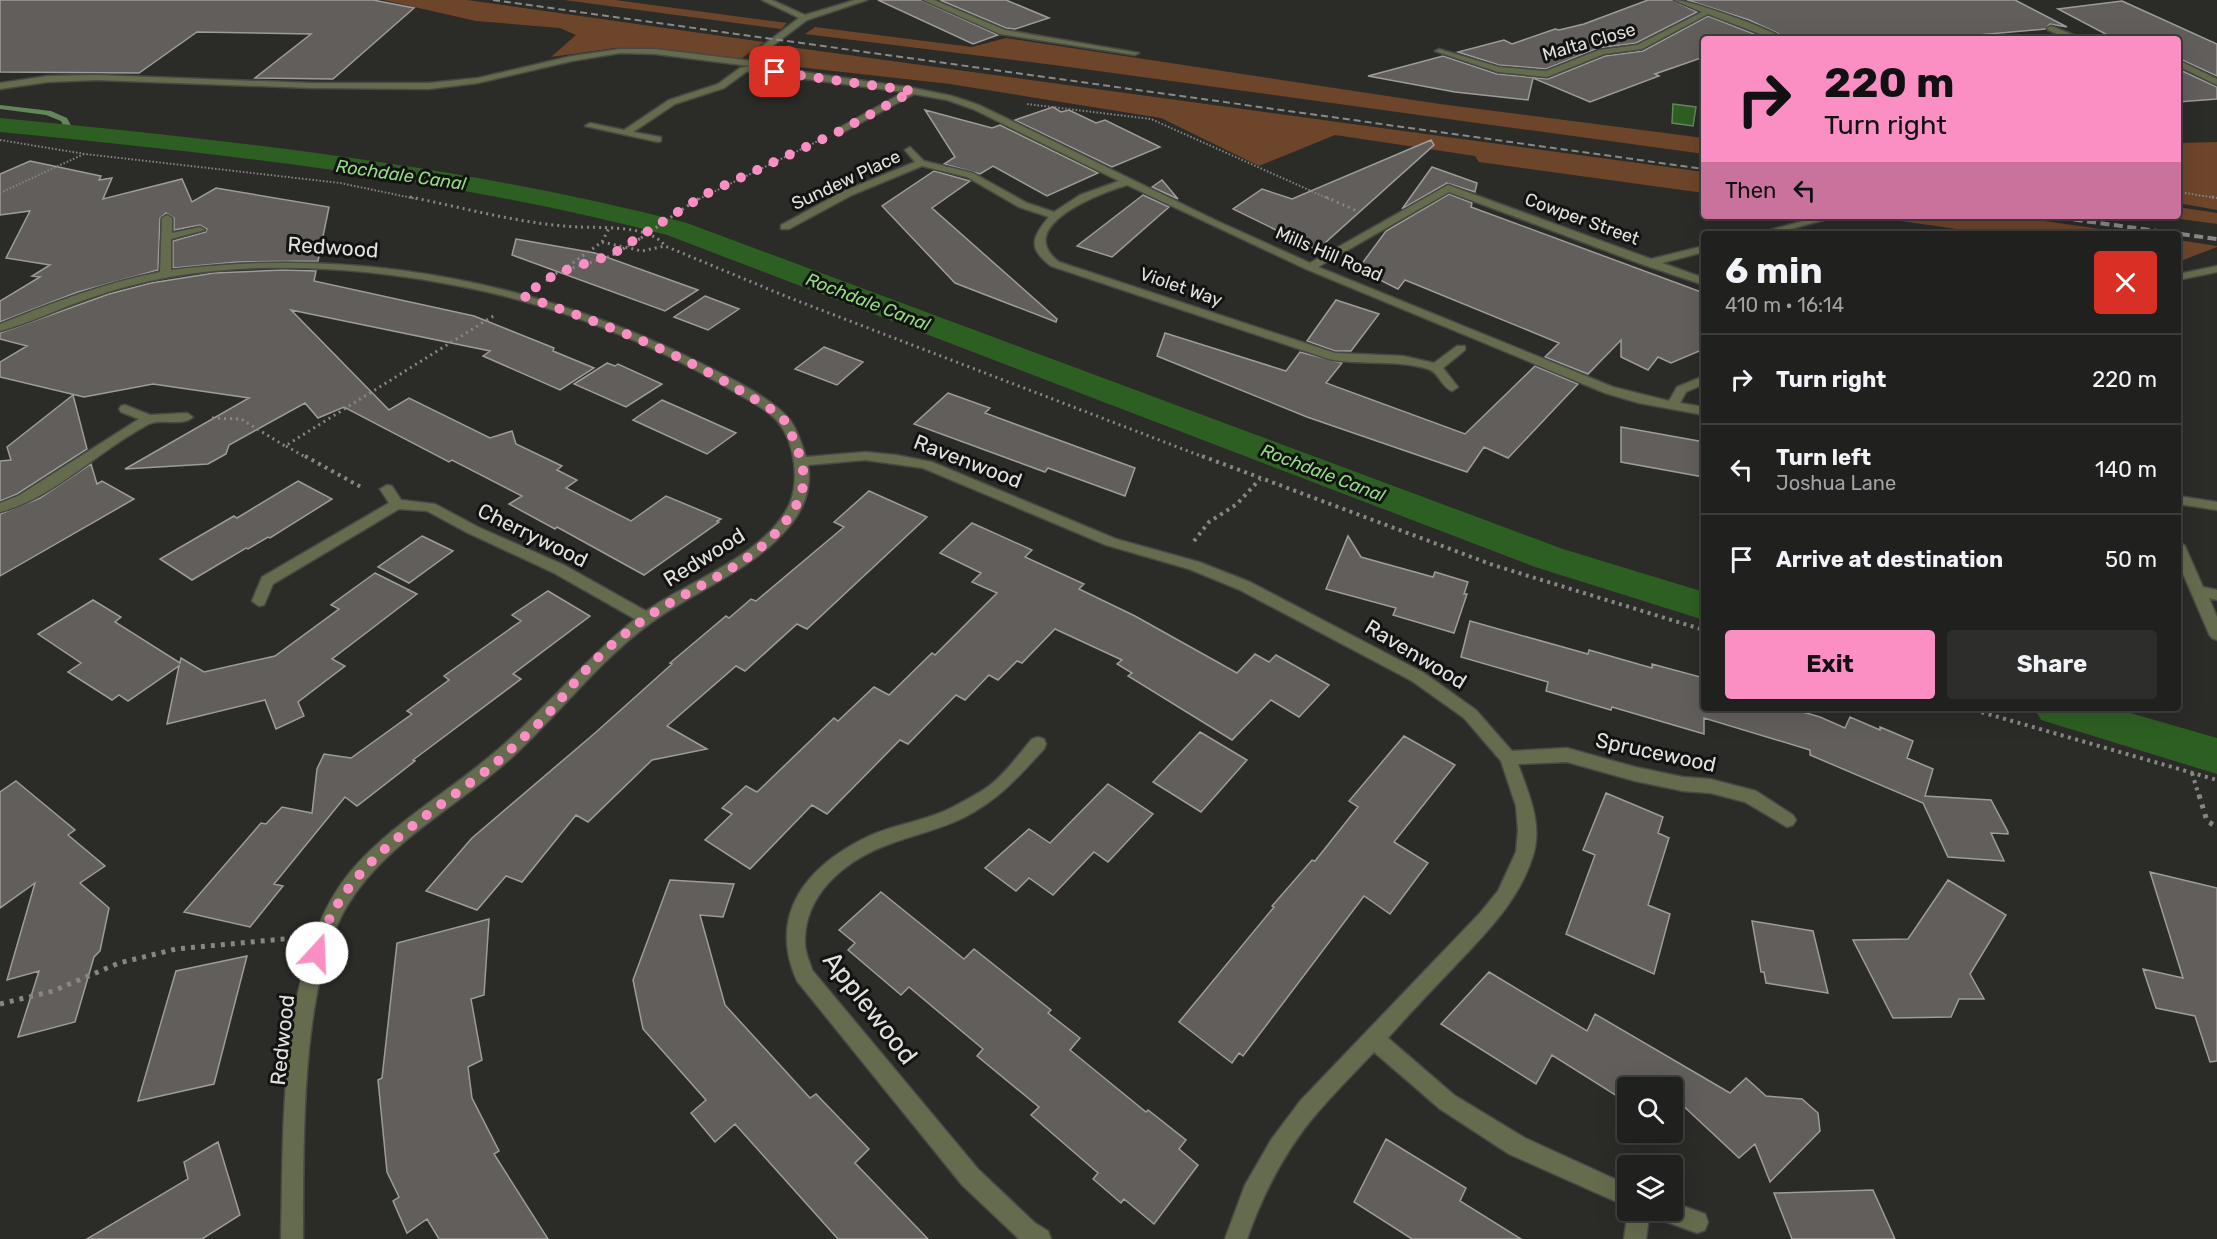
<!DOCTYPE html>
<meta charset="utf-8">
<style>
body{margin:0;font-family:Rubik,sans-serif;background:#2d2d2b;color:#f1f3f6;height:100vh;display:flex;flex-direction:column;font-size:22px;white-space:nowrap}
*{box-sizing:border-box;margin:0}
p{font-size:20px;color:#a2a3a4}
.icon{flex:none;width:33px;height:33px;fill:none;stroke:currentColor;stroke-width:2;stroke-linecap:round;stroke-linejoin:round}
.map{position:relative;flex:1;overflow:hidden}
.drawer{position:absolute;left:1701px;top:231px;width:480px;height:480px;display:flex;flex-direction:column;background:#20201e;border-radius:6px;box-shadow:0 6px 24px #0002,0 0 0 2px #3d3e3c}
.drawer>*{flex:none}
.top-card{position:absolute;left:1701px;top:36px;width:480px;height:183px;border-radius:6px;box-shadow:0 6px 24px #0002,0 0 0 2px #3d3e3c;background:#fb8fc4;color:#111;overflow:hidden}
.buttons{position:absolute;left:1617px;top:1077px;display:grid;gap:12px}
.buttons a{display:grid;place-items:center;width:66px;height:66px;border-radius:6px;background:#20201e;box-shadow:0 6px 24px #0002,0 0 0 2px #3d3e3c;font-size:30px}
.pin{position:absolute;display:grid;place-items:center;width:51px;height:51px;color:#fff;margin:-26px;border-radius:12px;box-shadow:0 3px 9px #0006}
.me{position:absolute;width:66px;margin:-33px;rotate:20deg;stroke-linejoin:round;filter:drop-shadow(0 0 4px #0008)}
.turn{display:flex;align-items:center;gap:21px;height:126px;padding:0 24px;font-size:27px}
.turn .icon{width:78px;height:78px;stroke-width:2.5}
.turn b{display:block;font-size:42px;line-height:51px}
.then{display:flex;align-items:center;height:57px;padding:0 24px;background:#0003;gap:12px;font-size:22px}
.round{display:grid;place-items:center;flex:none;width:63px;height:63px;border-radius:6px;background:#2d2d2b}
.head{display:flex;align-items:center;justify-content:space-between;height:102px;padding:0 24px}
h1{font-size:36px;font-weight:700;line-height:45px}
.button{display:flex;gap:12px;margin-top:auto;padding:12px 24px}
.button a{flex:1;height:69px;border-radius:6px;background:#fb8fc4;color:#111;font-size:24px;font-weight:700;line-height:69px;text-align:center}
.button a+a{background:#2d2d2b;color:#f1f3f6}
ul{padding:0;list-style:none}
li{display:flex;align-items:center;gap:18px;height:90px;padding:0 24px;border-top:2px solid #3d3e3c}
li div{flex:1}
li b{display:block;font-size:22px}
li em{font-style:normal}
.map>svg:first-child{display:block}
.green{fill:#6d452a}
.water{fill:#2e5f22;stroke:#64865b;stroke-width:1.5}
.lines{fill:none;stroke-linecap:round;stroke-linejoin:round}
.stream{fill:#64865b;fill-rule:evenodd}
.canal{fill:#2e5f22;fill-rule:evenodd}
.building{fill:#615e5b;stroke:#9e9c99;stroke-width:1.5}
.minor-casing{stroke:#484845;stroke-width:3}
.path-far3{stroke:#878684;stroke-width:2;stroke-dasharray:1.5 2;stroke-linecap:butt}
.path-far2{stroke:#878684;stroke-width:3;stroke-dasharray:2 4;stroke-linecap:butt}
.path-far1{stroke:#878684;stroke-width:4;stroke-dasharray:3 4.5;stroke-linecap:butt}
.path{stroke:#878684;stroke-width:5;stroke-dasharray:4 6;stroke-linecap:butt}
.minor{fill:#656c4d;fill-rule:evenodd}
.rail-far1{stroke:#8a8987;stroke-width:2;stroke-dasharray:7 4;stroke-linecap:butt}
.rail{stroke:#8a8987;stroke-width:4;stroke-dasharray:9 4.5;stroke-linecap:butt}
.path-bridge{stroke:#878684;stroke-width:3;stroke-dasharray:2 4;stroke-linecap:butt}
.route{stroke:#fb8fc4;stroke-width:10;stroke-dasharray:0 18}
.labels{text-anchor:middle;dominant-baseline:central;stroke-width:6;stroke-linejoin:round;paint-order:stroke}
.far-street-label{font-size:18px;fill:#e3e2e0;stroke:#131312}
.far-water-label{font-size:18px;font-style:italic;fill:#95db85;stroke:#131312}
.street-label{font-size:21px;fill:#e3e2e0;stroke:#131312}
.near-street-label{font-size:26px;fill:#e3e2e0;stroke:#131312}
</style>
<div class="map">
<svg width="2217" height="1239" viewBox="0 0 2217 1239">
<rect width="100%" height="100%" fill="#2b2b28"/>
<path class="green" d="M383 0H467L764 42 738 61 672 50 615 48 551 57 576 35 560 28 476 21Z
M564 0H615L787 23 781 29Z
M815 27 972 47 1006 38 1440 104 1704 138V154L1054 65 805 34Z
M790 47 1704 172V193L1479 162 1475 156 1335 135 1259 166 1161 118 950 84 798 67 778 59Z
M2217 142V210L2178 203V143Z
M2178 207 2217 213V224L2158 216H2178Z
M1866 216H2010L2136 234H1991Z
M2178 240 2217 246V247L2178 262Z"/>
<path class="water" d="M1673 104 1696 107 1693 126 1672 123Z"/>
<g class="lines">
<path class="stream" d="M0 105 51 111 67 118 75 133 68 135 61 121 46 115 0 109Z"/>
<path class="canal" d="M0 118C230 140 462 165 687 223L1563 549 1704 592V620L1535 567 667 235C450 178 223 154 0 132Z
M2034 708H2113L2217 738V774L2041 720Z"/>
</g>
<path class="building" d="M0 0H373L414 8 333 79 255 78 311 34 197 32 139 73 0 72Z
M878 0H921L998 35 973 44Z
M940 0H1006L1049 18 1015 29 1006 28Z
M1648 0H1672L1697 12 1636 43 1598 48 1546 69 1499 65 1458 52 1504 40 1512 44 1555 29 1559 30 1584 24Z
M1687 0H2015L2067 27 2050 24 2045 29 1933 39H1786L1777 33 1749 20Z
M2122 1 2217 44V76L2178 58V39H2115L2058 9Z
M1708 16 1767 39H1704V57L1655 74 1659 76 1590 102 1533 78 1528 100 1455 92 1368 76 1443 56 1497 74 1548 79 1605 56 1643 51Z
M2178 69 2217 87V99L2178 102Z
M1053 107 1061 112 1069 110 1096 123 1105 120 1160 147 1112 167 1015 120Z
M925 110 992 128 1000 125 1098 173 1047 196 993 166 980 174 944 164 955 157Z
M1431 140 1434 145 1317 250 1233 209 1262 189 1292 199Z
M30 161 101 176 99 180 112 178 103 199 182 179 192 202 216 188 329 207 318 261 238 262 173 268V241L206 232 207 229 200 225 174 230V218L166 213 160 218 158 270 78 292 0 322V301L40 277 32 276 50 265 6 258 30 211 0 215V174Z
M1432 167 1477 183 1475 192 1447 183 1402 209Z
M934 171 970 181 932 208 1057 319 1056 322 955 283 882 206Z
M1162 180 1178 199 1152 187Z
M1449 194 1472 203 1471 207 1704 293V349L1671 363 1658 357 1648 370 1621 357V340L1588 374 1545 357 1559 343 1405 280 1398 289 1358 269 1386 231Z
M1143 195 1169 207 1112 257 1077 246Z
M516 239 595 253 698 290 665 311 512 255Z
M283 270 316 271 314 281 474 316 554 348 553 351 594 368 560 390 483 356 490 351 291 310 389 410 409 398 490 438 512 431 516 444 562 466 557 470 577 480 566 488 631 521 666 496 721 519 717 521 719 522 644 575 557 527 555 529 509 504 522 496 452 460 449 462 344 407 318 418 305 403 229 445 226 454 208 464 125 469 249 398 153 384 84 397 0 377V362L27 346 0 339V333L109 294 151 283 214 273Z
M705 296 739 309 708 330 674 317Z
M1336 300 1379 314 1351 351H1335L1307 341Z
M1165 333 1286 371 1300 352 1342 363 1326 383 1465 434 1535 366 1578 384 1508 458 1484 447 1467 472 1307 417 1157 356Z
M824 347 863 362 837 385 795 369Z
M607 363 615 366 618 364 662 384 626 407 574 384Z
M948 393 990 408 985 413 1135 468 1125 496 1048 468 1045 472 914 424Z
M73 395 87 449 17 494 0 501V461L11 460 7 447Z
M662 400 687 411 736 433 707 454 633 420Z
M1621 427 1704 442V477L1621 462Z
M91 464 97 484 102 481 134 499 0 576V514L40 498Z
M298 481 332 499 270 538 268 537 248 549 246 548 192 580 160 559 234 516 237 518Z
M869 491 927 517 807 629 797 624 745 671 736 666 667 726 707 749 652 760 588 822 576 815 522 882 506 876 477 910 426 891 472 838 595 733 672 664 670 663 726 616 729 618 751 599 756 601 844 527 834 522Z
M972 523 1032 550 1025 557 1084 584 1079 589 1135 616 1237 673 1255 654 1269 662 1276 655 1329 685 1299 717 1271 700 1232 740 1128 676 1132 673 1117 664 1122 660 1055 629 1022 663 1017 661 998 680 989 675 965 700 956 695 908 744 900 740 827 814 812 805 750 869 705 840 732 814 722 808 746 786 757 792 834 718 838 721 874 687 889 695 932 653 935 655 997 593 972 582 981 573 940 553Z
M422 536 453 551 409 583 378 567Z
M1348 536 1361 557 1433 577 1435 572 1468 582 1464 594H1467L1454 633 1393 615 1396 608 1326 589Z
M375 573 417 594 332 659 345 666 298 702 304 716 276 729 265 700 167 724 179 666 128 701 119 695 112 700 68 672 81 663 38 634 93 600 121 617 115 622 180 663 181 658 204 672 275 656 339 609 331 605Z
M548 591 590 616 513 674 521 679 413 760 415 761 357 806 345 797 274 884 283 886 250 927 184 912 261 823 266 824 282 807 312 813 317 769 324 754 351 758 412 714 407 711 449 680 444 676 521 621 512 615Z
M1470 621 1588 654 1589 650 1652 668V664L1704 678V708H1789L1820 717 1845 728 1850 717 1880 730V727L1913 741 1907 758 1933 769 1925 796 1991 800 2008 832V834L1991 833 2004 861 1948 857 1923 803 1810 755V750L1704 718V734L1612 707 1611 710 1546 691 1548 682 1461 657Z
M1200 732 1247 760 1201 812 1153 782Z
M1404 736 1455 765 1394 842 1428 863 1390 914 1364 896 1243 1056 1239 1053 1232 1063 1179 1022 1274 907 1272 906 1312 860 1315 861 1358 807 1349 801Z
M16 781 75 830 68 835 105 866 80 883 109 908 100 951 94 957 75 1022 18 1037 39 971 7 980 35 883 0 908V792Z
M1108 784 1153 814 1108 862 1094 852 1053 895 1029 878 1016 891 985 868 1029 829 1050 843Z
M1606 793 1663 817 1658 833 1669 838 1648 905 1670 914 1654 974 1566 934 1595 855 1583 850Z
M2150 872 2217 888V1061L2210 1062 2195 1016 2156 1008 2143 969 2183 978Z
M670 880 734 884 723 917 700 915 725 1005 810 1098 816 1094 869 1149 855 1163 928 1239H838L735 1124 715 1142 691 1113 706 1100 643 1029 633 980Z
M1948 880 2006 915 1970 974 1984 999H1959L1951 1017 1893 1018 1853 940 1908 939Z
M881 892 964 959 974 949 1051 1010 1048 1013 1080 1038 1070 1050 1146 1112 1148 1110 1186 1140 1179 1149 1198 1165 1154 1224 1124 1199 1121 1203 1093 1179 1098 1173 1031 1115 1039 1107 977 1056 983 1049 909 987 901 995 848 950 855 943 839 930Z
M489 919 484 995 471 999 482 1060 468 1067 472 1098 499 1151 494 1154 548 1239H439L427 1219 407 1233 393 1201 399 1197 387 1172 378 1080 382 1078 397 943Z
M1752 921 1813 931 1828 993 1766 983 1764 972H1761Z
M247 956 214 1084 138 1101 176 971Z
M1489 972 1587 1031 1595 1014 1730 1093 1746 1078 1766 1096 1802 1099 1818 1113 1820 1131 1770 1182 1755 1144 1739 1158 1678 1101 1672 1114V1088H1628V1103L1552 1055 1536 1084 1441 1024Z
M1386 1139 1466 1188 1460 1201 1521 1239H1412L1354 1202Z
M218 1142 240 1215 202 1239H87L188 1179 184 1162Z
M1873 1190 1895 1239H1792L1774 1193Z"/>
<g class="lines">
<g class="minor-casing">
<path id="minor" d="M762 0H772L805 15 855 0H867L807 20 767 50 761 61 769 67 913 88 952 96 979 105 1215 220 1310 263 1448 185 1651 259 1704 246V252L1662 263 1704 278V285L1644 265 1449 192 1318 267 1613 387 1669 401 1677 387 1704 376V384L1686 392 1680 403 1704 407V415L1639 403 1605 393 1306 269 1127 185C1101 193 1012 226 1059 262L1335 353 1403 356 1434 363 1457 346H1465V350L1443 368 1458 387 1452 391C1441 387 1439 372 1428 369 1396 359 1362 366 1329 359L1051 266C1028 249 1031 238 1049 217L1019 207 967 177 922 166 852 195 789 229H781V225L844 191 915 162 905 150 910 147 924 161 973 173 1027 203 1054 212 1080 195 1119 181 973 109 947 100 914 94 840 134 837 133V129L904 92 775 75 761 69 746 72 724 88 675 104 633 132 661 137V141L658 142 585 126 590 123 624 130 669 100 718 84 740 68 750 66 655 54 620 53 572 61 478 83 429 89 312 88 97 80 48 82 0 89V83L48 76 97 75 312 83H429L478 78 572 56 620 49H655L753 61 761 47 799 18Z
M923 0H934L1005 30 1139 53 1135 55 1000 34Z
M1674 0C1690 0 1771 29 1784 39H1773L1708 14 1642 49 1604 54 1547 77 1498 72 1435 51 1439 49 1499 67 1546 71 1599 50 1637 45 1702 12Z
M2051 26 2079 37 2080 39H2069L2048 30 2047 28Z
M2178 60 2217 79V85L2178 66Z
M167 215 172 218V233L200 227 205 230 171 239V270C349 247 529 279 690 358 717 371 772 397 790 420 798 431 802 445 806 457L865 452 896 455 932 462 1116 539 1199 562 1250 582 1424 673 1476 710 1512 751 1567 748 1635 767 1683 777 1710 779 1756 791 1793 815 1796 820 1793 825 1787 827 1745 802 1710 793 1683 791 1635 781 1567 762 1518 764C1528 792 1542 822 1534 852 1521 899 1486 933 1453 968 1431 991 1409 1014 1388 1038L1454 1095 1525 1138 1628 1185V1207L1509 1154 1440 1109 1374 1052C1355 1072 1335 1092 1317 1113 1285 1150 1263 1194 1247 1239H1225L1245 1185 1271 1140 1301 1100 1480 913 1498 891 1516 852 1518 830 1516 806 1501 761 1464 718 1412 681 1240 590 1189 569 1106 545 923 468 865 460 808 465C812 489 803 511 787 529 751 571 696 590 652 622 598 661 558 716 509 760 455 808 385 843 347 906 299 987 304 1145 303 1239H281C284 1129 277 959 351 871 391 824 447 793 494 753 544 711 584 660 635 619L554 573 468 533 427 511 399 509 273 584 264 605 259 606 252 601 262 577 389 503 380 489 387 485 392 486 401 500 435 504 478 527 564 565 646 611C690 580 764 556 789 505 800 482 795 442 778 422 767 409 748 400 733 391 651 342 554 304 459 286 394 273 325 266 258 268 199 270 143 279 87 299 58 309 30 323 0 331V324C52 303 104 283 160 272L162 218Z
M1821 216H1838L1773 234H1756Z
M2217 266V272L2178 280V274Z
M125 405 150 415 187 413 193 417C183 427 161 418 149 424 99 450 54 498 0 512V503L18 496 139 419 121 412 119 409 121 406Z
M2178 496 2217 502V510L2178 504Z
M2178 541 2185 546 2203 587 2217 590V600L2209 598 2217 617V640L2212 638 2209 634 2178 562Z
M1038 737 1044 739 1046 744 1044 749C1017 778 1001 798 965 817 939 830 909 836 882 847 842 863 803 897 805 944 805 953 810 962 812 970L978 1169 1035 1223 1048 1231 1051 1239H1019L962 1185 797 981C767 914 807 866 867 837 894 824 927 821 953 807 965 800 978 794 989 786 1005 774 1019 754 1032 739Z
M1672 1202 1705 1214 1708 1222 1705 1230 1697 1233 1656 1218 1653 1210H1672Z
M1628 1210H1650L1646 1239H1624Z"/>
</g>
<path class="path-far3" d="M1027 104 1151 119 1329 199
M0 140 85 154 340 183 417 199
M2178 192 2217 198
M0 193 84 154
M699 199 820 140"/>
<path class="path-far2" d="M410 197C465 208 521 224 578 227 602 228 651 225 665 246L790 298 1206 458
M1326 197 1359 212
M2212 197 2217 198
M677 213 701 197
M602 242 642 251 665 246
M563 270 602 242 609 228
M546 281 557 273 611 256 641 238
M212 418 241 419 285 446 495 315
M286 446 307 458"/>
<path class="path-far1" d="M305 456 361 487
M1202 456 1493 565 1704 630
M1194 541 1209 522 1237 504 1260 479
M1967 708 2217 780
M2192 773 2199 796"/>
<path class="path" d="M2199 795 2207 821 2217 827
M0 1004 53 991 119 963 176 949 294 938"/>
<use href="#minor" class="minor"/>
<path class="rail-far1" d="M493 0 1704 169"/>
<path class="rail" d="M2047 216 2217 239"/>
<path class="path-bridge" d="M641 238 677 213"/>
</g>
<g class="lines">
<path class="route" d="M317 953C340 862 430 817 497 762 510 750 523 738 536 726 553 710 568 689 585 671 603 651 626 632 649 616 695 585 751 567 786 521 807 493 808 475 795 443 792 437 790 429 787 424 779 412 761 403 749 396 679 352 602 323 523 296L557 273 611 255 706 194 840 131 913 91 775 72"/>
</g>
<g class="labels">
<g class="far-street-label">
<text transform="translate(1589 42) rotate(-16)">Malta Close</text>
<text transform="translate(846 180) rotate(-25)">Sundew Place</text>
<text transform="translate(1582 219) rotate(20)">Cowper Street</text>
<text transform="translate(1329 254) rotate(23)">Mills Hill Road</text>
<text transform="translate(1181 287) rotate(19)">Violet Way</text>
</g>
<g class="far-water-label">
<text transform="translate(401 175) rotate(8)">Rochdale Canal</text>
<text transform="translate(868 302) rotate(21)">Rochdale Canal</text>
<text transform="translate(1323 473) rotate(21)">Rochdale Canal</text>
</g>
<g class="street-label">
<text transform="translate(333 247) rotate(4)">Redwood</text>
<text transform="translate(968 461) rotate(21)">Ravenwood</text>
<text transform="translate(533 535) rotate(26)">Cherrywood</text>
<text transform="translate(704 557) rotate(-32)">Redwood</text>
<text transform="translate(1416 654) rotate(31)">Ravenwood</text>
<text transform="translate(1656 752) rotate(12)">Sprucewood</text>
<text transform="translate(282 1040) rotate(-84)">Redwood</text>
</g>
<g class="near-street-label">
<text transform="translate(870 1008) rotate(52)">Applewood</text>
</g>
</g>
</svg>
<div class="buttons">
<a><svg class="icon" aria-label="search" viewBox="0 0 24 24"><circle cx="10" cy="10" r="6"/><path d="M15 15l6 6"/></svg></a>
<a><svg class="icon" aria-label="layers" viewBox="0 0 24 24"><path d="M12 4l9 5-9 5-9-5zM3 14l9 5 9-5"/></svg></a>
</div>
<div class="pin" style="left:775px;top:72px;background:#d93025"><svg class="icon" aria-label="arrive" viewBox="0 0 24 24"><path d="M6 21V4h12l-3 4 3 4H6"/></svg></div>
<svg class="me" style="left:317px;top:953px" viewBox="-20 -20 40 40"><circle r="19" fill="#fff"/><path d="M0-13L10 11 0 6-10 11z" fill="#fb8fc4"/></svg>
<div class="top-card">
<div class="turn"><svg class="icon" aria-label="right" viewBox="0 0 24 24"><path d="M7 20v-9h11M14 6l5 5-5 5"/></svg><div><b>220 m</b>Turn right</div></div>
<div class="then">Then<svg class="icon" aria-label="left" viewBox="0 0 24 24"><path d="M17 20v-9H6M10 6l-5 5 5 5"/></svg></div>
</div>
<section class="drawer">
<div class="head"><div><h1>6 min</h1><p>410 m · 16:14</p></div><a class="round" style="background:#d93025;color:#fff"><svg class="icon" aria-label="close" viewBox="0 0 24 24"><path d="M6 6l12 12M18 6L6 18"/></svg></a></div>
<ul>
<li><svg class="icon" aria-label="right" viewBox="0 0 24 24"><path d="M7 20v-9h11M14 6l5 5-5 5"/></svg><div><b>Turn right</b></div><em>220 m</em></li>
<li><svg class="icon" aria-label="left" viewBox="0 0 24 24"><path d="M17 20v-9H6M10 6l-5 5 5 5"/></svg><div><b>Turn left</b><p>Joshua Lane</p></div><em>140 m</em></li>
<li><svg class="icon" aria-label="arrive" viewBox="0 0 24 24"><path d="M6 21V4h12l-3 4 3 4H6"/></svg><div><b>Arrive at destination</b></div><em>50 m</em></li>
</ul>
<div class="button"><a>Exit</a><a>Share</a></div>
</section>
</div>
